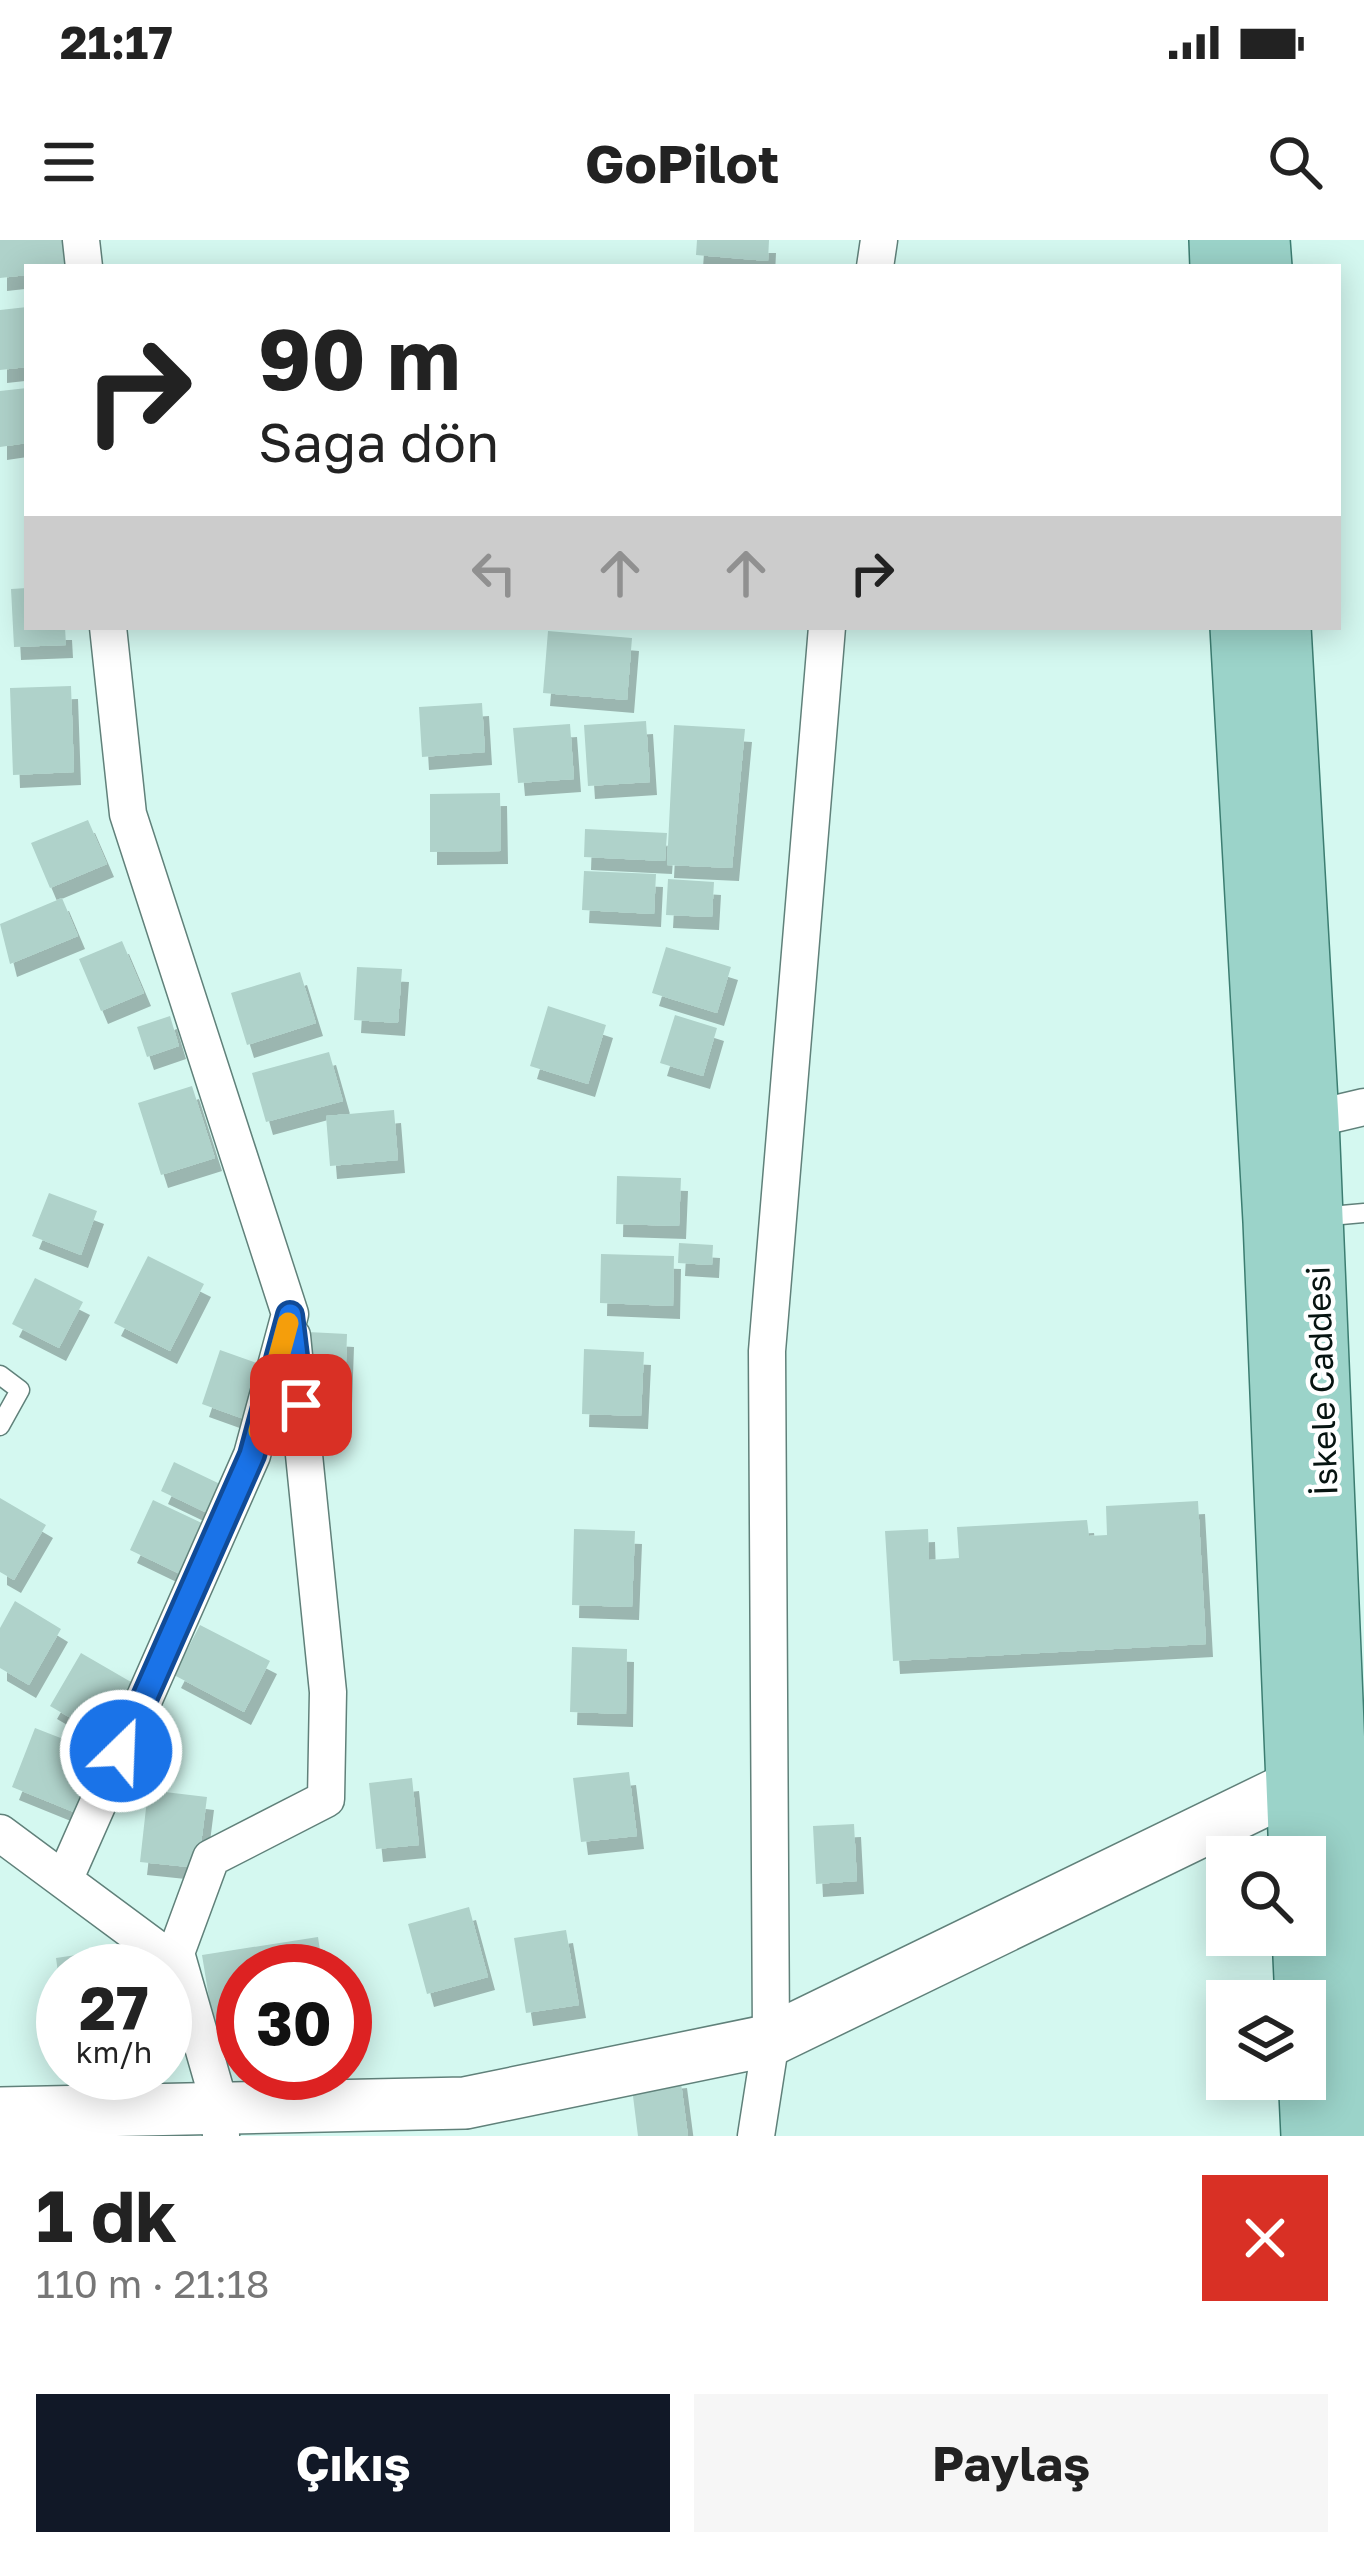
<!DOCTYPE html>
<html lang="tr">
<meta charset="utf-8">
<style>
body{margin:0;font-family:"Golos Text",sans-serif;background:#f6f6f6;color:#222;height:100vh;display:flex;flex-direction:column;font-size:45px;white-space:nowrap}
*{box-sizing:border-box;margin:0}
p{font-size:39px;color:#767676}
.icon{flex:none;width:66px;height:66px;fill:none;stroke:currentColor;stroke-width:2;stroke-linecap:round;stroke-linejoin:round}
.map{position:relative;height:1896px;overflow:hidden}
.drawer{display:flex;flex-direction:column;background:#fff;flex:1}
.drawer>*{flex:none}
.guide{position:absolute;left:24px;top:24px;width:1317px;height:366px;border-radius:0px;box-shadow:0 6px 30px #0003;background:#fff;color:#222;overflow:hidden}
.tools{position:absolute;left:1206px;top:1596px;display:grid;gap:24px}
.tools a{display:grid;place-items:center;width:120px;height:120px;border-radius:0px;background:#fff;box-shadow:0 6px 30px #0003;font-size:60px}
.speed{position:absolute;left:36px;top:1704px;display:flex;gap:24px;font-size:60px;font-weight:700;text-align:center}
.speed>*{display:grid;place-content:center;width:156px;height:156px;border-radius:50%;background:#fff;box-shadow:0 6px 30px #0003;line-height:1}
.speed small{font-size:30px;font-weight:400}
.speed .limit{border:18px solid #d22;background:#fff;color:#111}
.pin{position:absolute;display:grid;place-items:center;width:102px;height:102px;color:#fff;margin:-51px;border-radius:24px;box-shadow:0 6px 18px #0006}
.me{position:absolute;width:132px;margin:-66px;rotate:24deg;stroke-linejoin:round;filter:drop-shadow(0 0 9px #0008)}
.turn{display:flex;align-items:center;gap:42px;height:252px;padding:0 36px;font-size:54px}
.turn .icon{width:156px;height:156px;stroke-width:2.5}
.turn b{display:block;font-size:84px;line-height:102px}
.lanes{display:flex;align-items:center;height:114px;padding:0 36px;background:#0003;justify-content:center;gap:60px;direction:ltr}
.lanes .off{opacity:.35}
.round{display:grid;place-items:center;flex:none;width:126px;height:126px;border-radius:0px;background:#f6f6f6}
.headline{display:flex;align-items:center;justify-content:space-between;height:204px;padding:0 36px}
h1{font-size:72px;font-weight:700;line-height:90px}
.primary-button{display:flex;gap:24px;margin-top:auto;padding:24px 36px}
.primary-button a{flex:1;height:138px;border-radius:0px;background:#111827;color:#fff;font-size:48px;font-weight:700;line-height:138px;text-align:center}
.primary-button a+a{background:#f6f6f6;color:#222}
.status{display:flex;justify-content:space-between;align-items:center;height:84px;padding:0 60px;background:#fff;direction:ltr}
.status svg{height:33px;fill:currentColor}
header{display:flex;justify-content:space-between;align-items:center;height:156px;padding:0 36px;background:#fff;font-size:54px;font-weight:700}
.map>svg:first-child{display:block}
.building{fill:#afd2ca;filter:url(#shadow)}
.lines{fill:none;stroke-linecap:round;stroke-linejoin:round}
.lane-casing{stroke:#60817a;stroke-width:21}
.street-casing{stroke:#60817a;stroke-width:39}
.secondary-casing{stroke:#60817a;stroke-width:54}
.primary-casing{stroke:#3c7d71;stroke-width:60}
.lane{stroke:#fff;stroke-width:18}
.street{stroke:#fff;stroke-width:36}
.secondary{stroke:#fff;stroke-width:51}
.primary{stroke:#9bd3c9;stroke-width:57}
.route-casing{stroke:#114b97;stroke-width:30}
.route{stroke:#1a73e8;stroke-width:21}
.slow{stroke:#f59e0b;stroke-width:21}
.labels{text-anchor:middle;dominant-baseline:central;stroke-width:9;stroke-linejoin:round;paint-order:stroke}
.street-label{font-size:33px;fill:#071411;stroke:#fff}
</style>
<div class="status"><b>21:17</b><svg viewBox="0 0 49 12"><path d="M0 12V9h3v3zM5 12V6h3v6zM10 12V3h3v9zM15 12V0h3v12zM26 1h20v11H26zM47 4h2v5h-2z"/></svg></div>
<header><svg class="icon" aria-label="menu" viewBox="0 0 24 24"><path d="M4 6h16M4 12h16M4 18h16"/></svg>GoPilot<svg class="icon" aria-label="search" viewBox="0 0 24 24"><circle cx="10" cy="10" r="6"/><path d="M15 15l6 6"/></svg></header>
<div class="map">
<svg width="1364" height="1896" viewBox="0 0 1364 1896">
<defs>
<filter id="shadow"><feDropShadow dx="7" dy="13" stdDeviation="0" flood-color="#0004"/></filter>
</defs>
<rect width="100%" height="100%" fill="#d4f8f0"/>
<path class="building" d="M0 0H62L66 27H27V35L0 38Z
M697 0H769L768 21 696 15Z
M27 67V127L0 130V70Z
M27 148V203L0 207V151Z
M27 348V387H65L66 405 14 407 11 349Z
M548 391 632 398 627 460 543 453Z
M71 446 74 532 13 535 10 448Z
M482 463 485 512 422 517 419 467Z
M646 481 650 542 588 546 584 485Z
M570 484 574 539 518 543 513 488Z
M674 485 745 489 732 628 667 625Z
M500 553 501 611 430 612V554Z
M88 580 107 624 50 648 31 603Z
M585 589 667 593 665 621 584 617Z
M584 631 656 634 654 674 582 670Z
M668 639 714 642 712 677 666 675Z
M62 658 78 696 10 724 0 684Z
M122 701 144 753 101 771 79 719Z
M666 707 731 727 717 773 652 753Z
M357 727 402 729 398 783 354 780Z
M300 732 316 783 247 805 231 753Z
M548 766 606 785 588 844 530 826Z
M675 775 717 788 703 836 660 823Z
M170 776 179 806 147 817 137 787Z
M329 812 343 861 266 882 252 833Z
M192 846 215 918 161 935 138 863Z
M394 870 398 920 330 926 326 876Z
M617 936 681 938 679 986 616 984Z
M49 953 97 971 81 1015 32 996Z
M679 1003 713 1005 712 1025 678 1023Z
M601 1014 674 1016 673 1066 600 1063Z
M148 1016 204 1044 170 1111 114 1083Z
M35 1038 83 1062 59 1108 12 1084Z
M308 1092 347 1094 345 1151 305 1149Z
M584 1109 644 1112 641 1176 582 1174Z
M220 1110 274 1129 255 1183 202 1164Z
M174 1222 220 1244 207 1273 161 1251Z
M0 1258 46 1285 14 1340 0 1332Z
M153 1260 206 1285 182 1335 130 1310Z
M1198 1261 1206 1404 893 1421 885 1291 928 1289 929 1320 959 1318 957 1287 1087 1280 1089 1296 1107 1295 1106 1266Z
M574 1289 635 1291 632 1367 572 1365Z
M15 1361 61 1389 29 1445 0 1428V1388Z
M200 1385 270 1421 244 1472 174 1435Z
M572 1407 627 1409 626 1474 570 1472Z
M81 1413 131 1442 100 1495 50 1466Z
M35 1488 99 1513 76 1573 12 1547Z
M629 1532 637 1596 581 1602 573 1538Z
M412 1538 419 1605 376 1609 369 1543Z
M148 1550 207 1557 198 1628 140 1622Z
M854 1584 857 1641 816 1644 813 1586Z
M469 1667 488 1737 427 1754 408 1684Z
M566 1690 579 1765 526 1773 514 1698Z
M318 1697 323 1731H243V1809L218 1813 202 1715Z
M110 1710 114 1731H63L60 1747 56 1718Z
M680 1835 688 1896H638L631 1840Z"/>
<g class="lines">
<g class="lane-casing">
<path id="lane" d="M1319 977 1364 973
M0 1135 20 1150 0 1186"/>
</g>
<g class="street-casing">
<path id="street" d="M81 0 84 27
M875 27 879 0
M1292 884 1364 867
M0 1593 162 1713H176L220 1866 221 1896
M65 1638 252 1215 290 1074 128 574 108 387
M176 1713 211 1618 326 1559 328 1452 292 1096
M756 1896 771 1800 767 1111 827 387"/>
</g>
<g class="secondary-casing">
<path id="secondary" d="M0 1873 465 1863 771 1800 1329 1529"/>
</g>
<g class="primary-casing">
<path id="primary" d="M1218 0 1219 27
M1261 0 1263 27
M1239 387 1272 981 1298 1617
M1282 387 1310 880 1352 1896
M1301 1695 1304 1761
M1305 1788 1310 1896"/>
</g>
<use href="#lane" class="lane"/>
<use href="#street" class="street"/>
<use href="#secondary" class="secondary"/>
<use href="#primary" class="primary"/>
</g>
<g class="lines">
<g class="route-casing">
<path id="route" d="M121 1511 252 1215 290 1075 301 1165"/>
</g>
<use href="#route" class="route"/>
<path class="slow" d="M259 1191 288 1083"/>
</g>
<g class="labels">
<g class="street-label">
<text transform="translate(1321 1141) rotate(-92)">İskele Caddesi</text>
</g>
</g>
</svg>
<div class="tools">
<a><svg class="icon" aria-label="search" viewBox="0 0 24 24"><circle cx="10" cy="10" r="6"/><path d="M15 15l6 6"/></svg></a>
<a><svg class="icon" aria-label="layers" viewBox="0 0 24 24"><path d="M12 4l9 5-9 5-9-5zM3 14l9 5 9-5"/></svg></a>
</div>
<div class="speed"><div>27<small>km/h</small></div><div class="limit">30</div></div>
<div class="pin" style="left:301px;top:1165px;background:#d93025"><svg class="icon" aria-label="arrive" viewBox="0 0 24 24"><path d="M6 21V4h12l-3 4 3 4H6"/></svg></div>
<svg class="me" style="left:121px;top:1511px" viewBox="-20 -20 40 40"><circle r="17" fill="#1a73e8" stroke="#fff" stroke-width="3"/><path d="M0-11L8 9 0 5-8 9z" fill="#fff"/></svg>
<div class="guide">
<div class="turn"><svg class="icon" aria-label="right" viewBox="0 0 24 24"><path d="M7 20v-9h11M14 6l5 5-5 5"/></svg><div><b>90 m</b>Sağa dön</div></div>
<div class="lanes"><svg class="icon off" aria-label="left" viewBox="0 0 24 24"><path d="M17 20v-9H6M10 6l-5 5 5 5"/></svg><svg class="icon off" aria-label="ahead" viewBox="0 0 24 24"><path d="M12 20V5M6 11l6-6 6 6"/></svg><svg class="icon off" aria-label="ahead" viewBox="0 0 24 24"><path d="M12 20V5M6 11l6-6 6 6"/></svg><svg class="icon" aria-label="right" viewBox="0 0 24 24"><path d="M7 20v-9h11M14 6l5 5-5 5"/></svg></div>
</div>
</div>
<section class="drawer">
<div class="headline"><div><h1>1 dk</h1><p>110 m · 21:18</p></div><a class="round" style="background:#d93025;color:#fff"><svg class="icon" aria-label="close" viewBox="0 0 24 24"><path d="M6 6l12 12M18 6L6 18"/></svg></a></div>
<div class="primary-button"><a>Çıkış</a><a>Paylaş</a></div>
</section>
